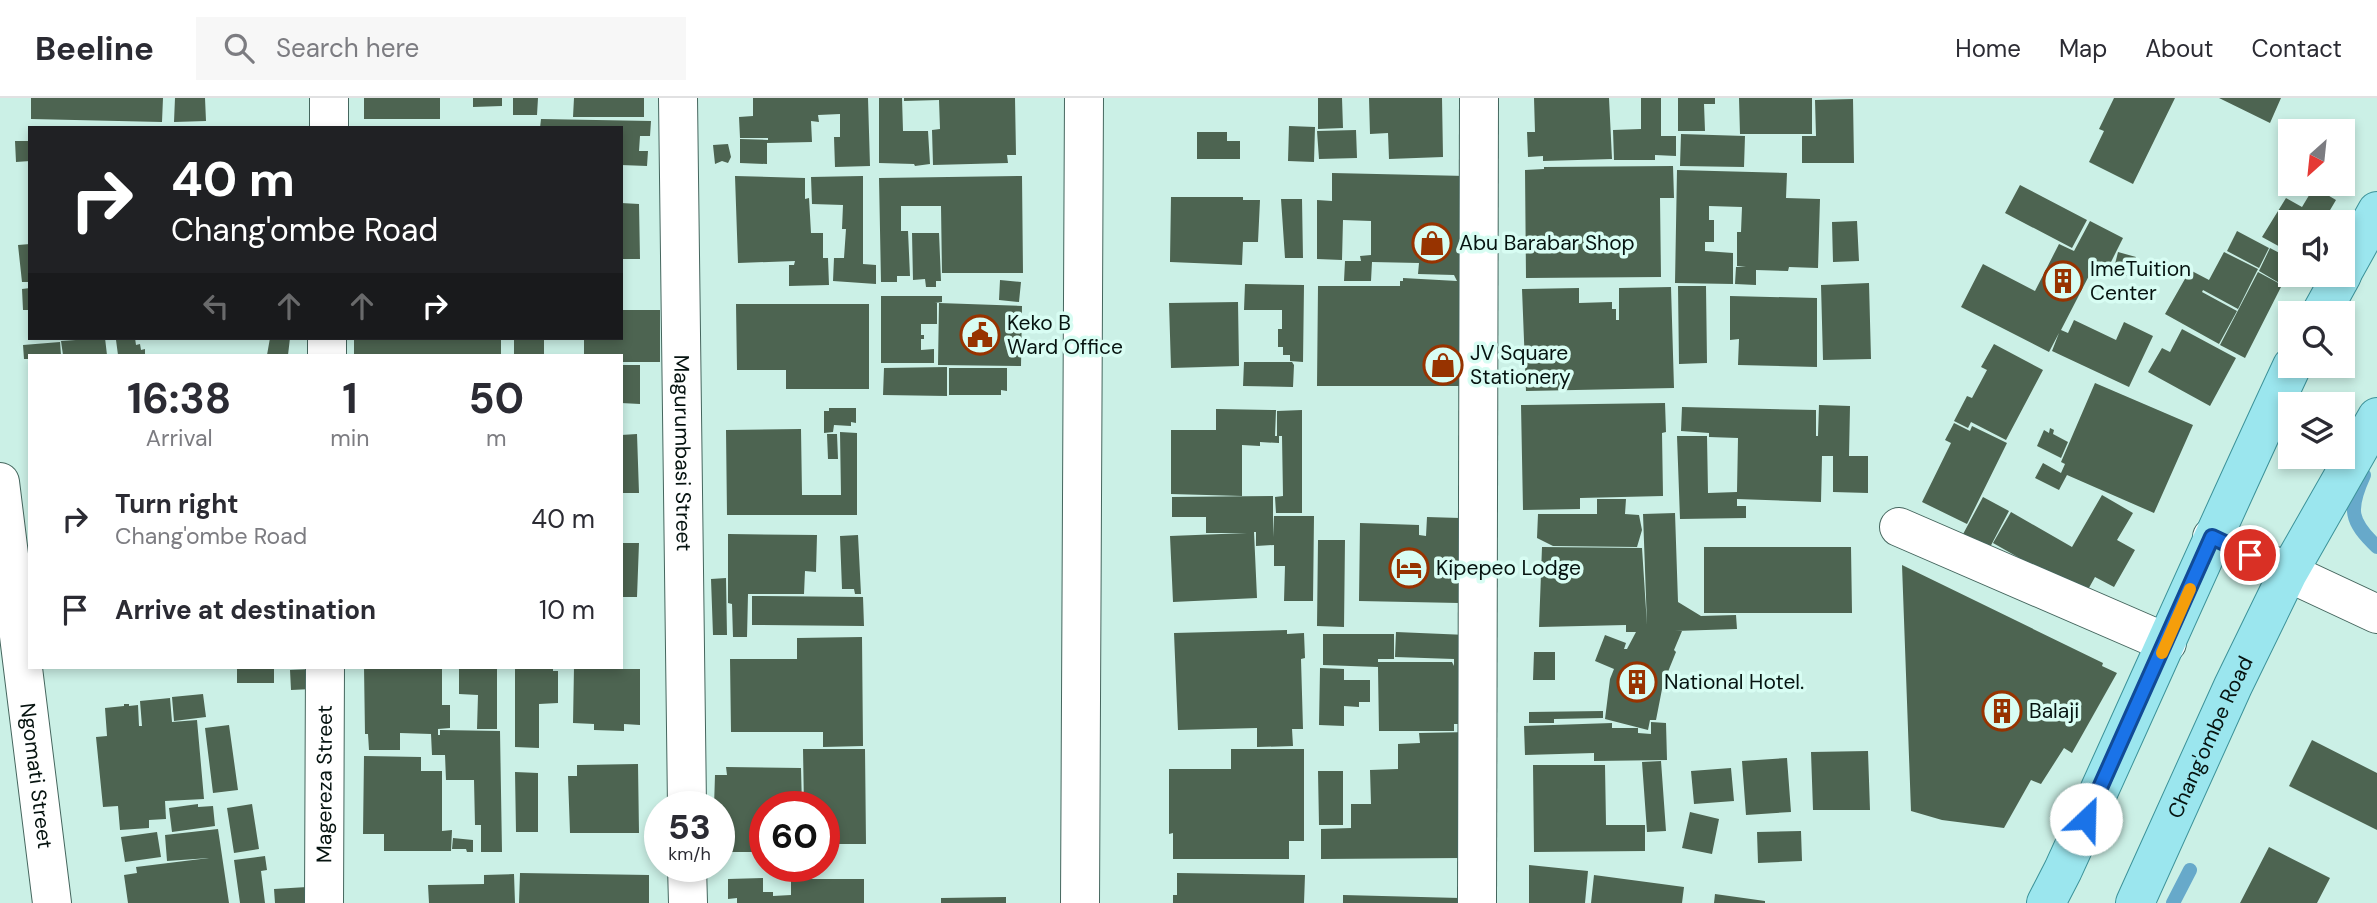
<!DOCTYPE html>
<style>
body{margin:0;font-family:"DM Sans",sans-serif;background:#f7f7f7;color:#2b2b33;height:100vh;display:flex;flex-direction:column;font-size:26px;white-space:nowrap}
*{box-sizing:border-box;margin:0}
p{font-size:23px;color:#7c7c81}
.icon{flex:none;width:38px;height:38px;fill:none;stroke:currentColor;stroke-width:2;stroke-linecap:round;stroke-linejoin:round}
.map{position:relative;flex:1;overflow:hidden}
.side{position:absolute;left:28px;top:256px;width:595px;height:315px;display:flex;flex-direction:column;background:#fff;border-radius:0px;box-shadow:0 4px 10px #0003}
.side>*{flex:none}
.top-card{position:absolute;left:28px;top:28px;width:595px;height:214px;border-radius:0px;box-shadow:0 4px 10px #0003;background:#202124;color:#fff;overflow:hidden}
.needle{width:46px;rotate:207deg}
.buttons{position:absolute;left:2278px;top:21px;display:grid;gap:14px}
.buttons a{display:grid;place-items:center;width:77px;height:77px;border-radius:0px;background:#fff;box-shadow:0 4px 10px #0003;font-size:35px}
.speed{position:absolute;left:644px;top:693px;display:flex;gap:14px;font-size:35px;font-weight:700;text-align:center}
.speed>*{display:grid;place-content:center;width:91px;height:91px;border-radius:50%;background:#fff;box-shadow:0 4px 10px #0003;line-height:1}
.speed small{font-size:18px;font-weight:400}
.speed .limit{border:10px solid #d22;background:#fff;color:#111}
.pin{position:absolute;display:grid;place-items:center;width:60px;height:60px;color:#fff;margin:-30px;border:4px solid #fff;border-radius:50%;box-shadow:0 2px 7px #0007}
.me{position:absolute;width:77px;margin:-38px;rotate:24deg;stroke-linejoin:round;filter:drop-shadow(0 0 5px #0008)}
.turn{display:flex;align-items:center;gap:24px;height:147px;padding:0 28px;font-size:32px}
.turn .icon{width:91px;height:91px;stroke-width:2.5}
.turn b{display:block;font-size:49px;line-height:60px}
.lanes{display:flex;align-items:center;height:66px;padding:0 28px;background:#0003;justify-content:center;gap:35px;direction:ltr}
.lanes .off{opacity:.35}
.eta{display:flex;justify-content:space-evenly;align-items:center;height:119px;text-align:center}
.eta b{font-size:42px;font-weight:700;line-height:49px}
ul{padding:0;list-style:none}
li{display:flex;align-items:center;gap:21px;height:91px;padding:0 28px}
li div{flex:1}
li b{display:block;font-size:26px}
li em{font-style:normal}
header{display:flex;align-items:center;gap:42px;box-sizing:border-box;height:98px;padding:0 35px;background:#fff;border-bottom:2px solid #e1e1e2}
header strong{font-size:33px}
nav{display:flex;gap:38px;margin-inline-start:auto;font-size:24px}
.search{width:490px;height:63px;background:#f7f7f7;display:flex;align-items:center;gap:18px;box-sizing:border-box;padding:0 24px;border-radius:0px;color:#7c7c81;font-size:26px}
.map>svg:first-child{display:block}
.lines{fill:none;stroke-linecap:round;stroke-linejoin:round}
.stream{stroke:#67a9ca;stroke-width:14}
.building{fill:#4d6451}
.minor-casing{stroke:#45665e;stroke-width:40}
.tertiary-casing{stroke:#45665e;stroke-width:40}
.primary-casing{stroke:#3c9299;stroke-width:40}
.minor{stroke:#fff;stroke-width:38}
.tertiary{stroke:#fff;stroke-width:38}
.primary{stroke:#9be6ee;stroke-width:38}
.route-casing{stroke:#114b97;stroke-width:18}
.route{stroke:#1a73e8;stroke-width:12}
.slow{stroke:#f59e0b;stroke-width:12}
.labels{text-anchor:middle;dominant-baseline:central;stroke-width:7;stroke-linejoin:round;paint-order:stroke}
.poi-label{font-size:21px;fill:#061310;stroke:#d8fdf3;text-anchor:start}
.street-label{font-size:21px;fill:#061310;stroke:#d8fdf3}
</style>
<header>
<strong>Beeline</strong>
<div class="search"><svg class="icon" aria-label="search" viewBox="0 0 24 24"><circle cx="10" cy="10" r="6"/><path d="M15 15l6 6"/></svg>Search here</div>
<nav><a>Home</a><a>Map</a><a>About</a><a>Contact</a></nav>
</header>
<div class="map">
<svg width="2377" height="805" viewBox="0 0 2377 805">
<rect width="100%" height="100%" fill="#cbf0e6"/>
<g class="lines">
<path class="stream" d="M2364 377C2348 412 2350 423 2377 449
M2173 805 2190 772"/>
</g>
<path class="building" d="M31 0H163L162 24 31 21Z
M175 0H205L206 23 174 24Z
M364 0H440V21H364Z
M473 0H502V8L473 9Z
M513 0H538L537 17H513Z
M574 0H644V19H573Z
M753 0H868L870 68 835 69 834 39H840V16L818 17 819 24 811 23 812 44 767 45V66L740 65V41L768 42V40H740L739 19 753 18Z
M879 0H902L903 33H928L930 66 915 68 914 66 879 65Z
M904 0H1015L1016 57H1007L1008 65 933 67 932 32 940 31 939 2 904 3Z
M1318 0H1342L1343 30 1318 31Z
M1369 0H1442L1443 59 1389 61 1388 35 1370 36Z
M1534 0H1609L1612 61 1543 63V58L1528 59 1527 34H1535Z
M1641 0H1661V38H1676V58L1655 57V62H1614L1613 32 1641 31Z
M1678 0H1715V6H1704L1705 33H1678Z
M1739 0H1812V36H1740Z
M2114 0H2175L2133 86 2089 64 2104 33 2099 31Z
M2219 0H2281L2270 25Z
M1853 1 1854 65H1802V38H1816L1815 2Z
M541 21 651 23 650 38H640L639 53H648L647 68 621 67V30H540Z
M1289 28 1315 29 1314 64 1288 63Z
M1356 32 1357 60 1319 61 1317 33Z
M1197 34H1227V43H1240V61H1197Z
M1681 36 1745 38 1744 69 1680 68Z
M15 43H30V63L16 64Z
M728 46 731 59 728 65 722 63 715 66 713 47Z
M1673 68 1674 100H1660L1661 179 1526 180 1525 72 1544 71V69Z
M1677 72 1787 75 1786 100 1820 101 1818 170 1789 169 1788 173 1756 172V187L1735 186 1736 169H1746L1737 168V134H1741L1742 109 1709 108V122H1714V144H1705V153L1733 155V186L1675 185Z
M1332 75 1466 78 1467 182 1459 184 1463 185 1461 288H1317L1318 188H1400V183H1403V180L1457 183 1454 177 1418 176 1419 165 1372 164 1371 183H1344L1345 163H1361L1360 158 1371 157V123L1343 122 1342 162 1317 161V102L1332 103Z
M735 78 805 80V101L809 100 811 135H823V160H828L829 187 789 188V167H794L795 163 738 165Z
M863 78V166L876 167V186L833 183 834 160H844L846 131H842L843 107 812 106 811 79Z
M1022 78 1023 175H942L941 108H901V133H908L910 178H897V184H881L879 80Z
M2020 87 2087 122 2072 150 2005 115Z
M2314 89 2336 102 2323 124H2291V155L2262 139 2286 100 2302 109Z
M1171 99H1243V102H1260L1258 144H1243L1242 167 1170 164Z
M1281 101H1302L1303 160H1285Z
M621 105 639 106 640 161H621Z
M1857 123 1859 163 1833 164 1832 124Z
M2090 123 2123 140 2106 174 2094 168 2061 232 2068 235 2074 222 2116 242 2124 224 2153 238 2129 289 2052 253 2059 235 2049 254 1961 209 1983 166 2035 193 2059 146 2074 153Z
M2237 133 2269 150 2259 170 2227 153Z
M912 135H939L941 183H936V189H926L925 181 913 182Z
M30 146V184H22L18 147Z
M2270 150 2291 161V169L2281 186 2259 173Z
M2118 154 2136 159 2131 179 2113 174Z
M2224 154 2258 171 2238 211 2203 192 2202 194 2237 213 2219 246 2165 216 2190 172 2209 182Z
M2258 174 2282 187 2245 260 2220 247Z
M1000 182 1021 184 1019 204 999 202Z
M1869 185 1871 261 1823 262 1821 187Z
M1245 186 1304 187 1303 264 1290 263V257H1283V249H1278V231H1282V212H1244Z
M1678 188H1706L1707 265 1679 266Z
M1671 189 1674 290 1526 293 1522 191 1579 190V205L1612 204V211H1616V222H1619V190Z
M30 190V212H23L22 191Z
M881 198H942V204L935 205H937V226H921V237H924V241H921V252L934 251V265H881Z
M1730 198 1817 200V269L1738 267 1739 241 1730 242Z
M1238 204 1239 268 1171 270 1169 205Z
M939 205 1022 208 1021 268 938 267Z
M736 206H869V291H786V272H737Z
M621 212H660V264H621V257H584V240H621Z
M2182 231 2236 260 2210 308 2148 274 2162 250 2170 254Z
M105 240 107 257H63L61 243Z
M135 240 136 247 140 246 141 252 145 251V257H118L116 242Z
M270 240H290L288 257H267Z
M354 240H501V257H354Z
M514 240H544V257H514Z
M60 244 61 257H30V261H24L23 247Z
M1994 246 2043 272 2006 342 1971 324 1968 330 1954 323 1967 298 1972 300 1987 272 1981 269Z
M1244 264H1292L1294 267 1293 289 1243 288Z
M623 267H640V306L621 305V271Z
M947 269V298L883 297 884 270Z
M949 270H1007V293L1001 292V297H949Z
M2095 285 2193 327 2154 415 2067 377 2059 392 2035 380 2043 365 2061 375 2065 366 2061 364Z
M1665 305 1666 334 1662 335 1663 398 1580 400V411L1523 412 1521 307Z
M1819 307 1850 308 1849 358H1868V395L1833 394V358H1822L1821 404 1737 401V408H1746V420L1680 421 1677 338H1707L1708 395 1737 394 1738 340 1709 339V335L1681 333 1682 309 1816 312V338H1818Z
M829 310H856V325L851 324V328L834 327 833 334 824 335V313H829Z
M1216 311 1276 312 1275 338H1279V345L1260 344V348L1242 347V398L1171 396V332H1216Z
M1302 312V415H1276L1275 399 1283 398 1282 338H1277V313Z
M1954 325 1970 333 1972 328 2007 345 1967 426 1922 404 1951 345 1945 342Z
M2050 330 2054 332 2053 336 2068 344 2061 360 2037 348 2044 332 2049 335Z
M801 331 802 397H841L840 334 857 335V417H727L726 332Z
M637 336 639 395H621V337Z
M827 336H837L838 361H828Z
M2102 397 2133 415 2117 442 2135 452 2114 489 2095 479 2085 497 1993 445 2011 414 2072 449Z
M1273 398V439L1274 418H1314L1313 503H1284L1285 468H1274V447L1256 448V434H1254L1257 500 1173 504 1170 438 1247 435H1206V419H1172V399Z
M1983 399 2009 413 1988 453 1962 438Z
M1597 401H1626L1625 416 1639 417 1642 432 1637 449 1553 448 1537 440 1538 416H1597Z
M1675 415 1678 504 1701 518 1736 517 1737 531 1675 533H1682L1674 552 1676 554 1663 586 1656 622H1650L1648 632 1605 621 1610 581 1614 571 1595 563 1605 537 1626 545 1624 551H1627L1636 534H1626V527L1539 529 1542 449 1642 450 1647 527 1643 416Z
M1427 419 1460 420 1459 505 1359 503 1360 425 1419 427V437L1426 438Z
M728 436 817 437 816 474 805 473 804 496H748L747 539H733L732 506 728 505Z
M858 437 861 496H855L854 491H842L840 438Z
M1318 442H1345L1344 529 1317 528Z
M621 445H639L637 499H621Z
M1704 449H1851L1852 515H1704Z
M1902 467 2103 565 2102 568 2117 575 2072 655 2064 650 2041 686 2031 682 2004 730 1942 722 1911 713Z
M726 480 727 537H713L711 481Z
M752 498 863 499 864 528 752 527Z
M1287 532V536L1304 535 1305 560 1301 561 1303 631H1292L1293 648 1257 649V630L1178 632 1174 535Z
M1396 534 1467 537 1463 626H1454V633H1379L1378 569 1323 567V536H1394V561H1378V564H1452L1454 568V561L1395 559Z
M862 539 863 648 823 649V634H731L730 561H797V540Z
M1534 554H1555V582H1533Z
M237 569H274V585H237Z
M364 569H442V607H450V630L438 631V637H440V632L500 633 502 754H481V727H475L474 682H446L445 657H432L431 636 400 635V652H369L368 636H365Z
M515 569H553V573H558V605L539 606V650L515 649Z
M574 569H586V571H640V627L624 626V633L594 632V626L573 625Z
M459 570H497V631H477L478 597 459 596Z
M1320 570 1344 571V582H1370V604H1359V609L1344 608V628L1319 627Z
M312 571V591L291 592 290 572Z
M203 596 206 619 174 623 172 599Z
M170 600 172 624 197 622 204 701 165 703 166 721 149 722V730L120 732 118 708 103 709 96 639 107 638 105 610 124 608V606H129V608L138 607 139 628H142L140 603Z
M1603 613V620L1554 621V625H1529V614Z
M1651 624 1666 625 1667 662 1594 663V655L1525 657 1524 628 1612 625V630H1638V635L1651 636Z
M229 627 238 692 213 695 205 630Z
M1470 634 1461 760 1321 761V731L1351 730V706H1371L1370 672 1398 671V646L1420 645 1419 635Z
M2312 642 2377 675V732L2289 688Z
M803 651H865L866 746H824V709H804Z
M1231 651H1304V743H1289V761H1173V735L1169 736V671H1231Z
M1868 653 1870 712H1813L1811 654Z
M364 658 421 659V673H442V733L452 732 451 753H384V736H363Z
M1787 660 1791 714 1746 717 1742 663Z
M1661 663 1666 733 1647 734 1642 664Z
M638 666 639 735H570L568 678H577V667Z
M1533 667H1605L1606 727H1645V753L1534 754Z
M726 669 801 670 802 709H765V740H756L755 754H723V742H719V709H714L715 677H727Z
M1731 670 1734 703 1694 706 1691 673Z
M1318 673H1343V727H1319Z
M515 674 538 675V734H516Z
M198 706V709L213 708 215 728 172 734 169 710Z
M252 706 259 751 234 755 227 710Z
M1690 714 1719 721 1712 756 1682 750Z
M218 731 229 805H128L124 777 137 775 136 769 209 760 167 763 165 737Z
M1801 733 1802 763 1758 765 1757 734Z
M157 734 161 759 125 764 121 739Z
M453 740 473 742V754H467L466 751H452Z
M2269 749 2330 780 2317 805H2240Z
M265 758 267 772 261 773 265 805H240L234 762Z
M1529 767 1588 773 1585 805H1529Z
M520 775 649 777V805H519Z
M1177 775 1305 777 1304 805H1173V797H1177Z
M514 776 515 805H429L428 787 484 786V777Z
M1594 777 1684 789 1682 805H1591Z
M763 780V794H773V798L791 797V781H864V805H737V800L728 801V781Z
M307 789 308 805H275L274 791Z
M1715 796 1765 803V805H1714Z
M1343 797 1460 800V805H1343Z
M1006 799V805H941V800Z"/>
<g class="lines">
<g class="minor-casing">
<g id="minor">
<path id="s1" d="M678 0 687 709"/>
<path d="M329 30V0"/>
<path d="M327 257V240"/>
<path id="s2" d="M0 384 52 805"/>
<path d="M1899 429 2167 545"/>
<path d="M687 768 688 805"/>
<path id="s3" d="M324 805 325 569"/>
<path d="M1080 805 1084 0"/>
<path d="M1477 805 1479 0"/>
</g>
</g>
<g class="tertiary-casing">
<path id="tertiary" d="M2212 439 2377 516"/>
</g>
<g class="primary-casing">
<g id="primary">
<path d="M2343 174 2377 113"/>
<path d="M2321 215 2342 177"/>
<path d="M2046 805 2063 772C2140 604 2214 435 2292 268"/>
<path id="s4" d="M2135 805 2233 588 2288 475 2377 319"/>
</g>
</g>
<use href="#minor" class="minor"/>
<use href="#tertiary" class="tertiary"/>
<use href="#primary" class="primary"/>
</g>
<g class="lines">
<g class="route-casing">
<path id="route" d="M2086 721 2212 439 2250 457"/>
</g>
<use href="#route" class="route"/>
<path class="slow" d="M2162 555 2190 491"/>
</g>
<defs>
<g id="shop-ring" transform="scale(2.0125)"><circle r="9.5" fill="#d8fdf3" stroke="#973300" stroke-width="1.5"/><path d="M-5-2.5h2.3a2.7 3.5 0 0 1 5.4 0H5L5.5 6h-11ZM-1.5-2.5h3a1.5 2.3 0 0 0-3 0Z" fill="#973300"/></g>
<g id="building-ring" transform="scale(2.0125)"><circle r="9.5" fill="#d8fdf3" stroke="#973300" stroke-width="1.5"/><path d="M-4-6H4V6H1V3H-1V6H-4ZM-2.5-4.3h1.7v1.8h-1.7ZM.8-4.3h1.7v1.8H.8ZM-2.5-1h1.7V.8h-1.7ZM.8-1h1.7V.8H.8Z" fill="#973300"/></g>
<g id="civic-ring" transform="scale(2.0125)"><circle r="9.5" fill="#d8fdf3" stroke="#973300" stroke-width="1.5"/><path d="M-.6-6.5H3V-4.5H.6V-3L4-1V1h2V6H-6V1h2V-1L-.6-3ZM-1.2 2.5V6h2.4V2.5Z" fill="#973300"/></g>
<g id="hotel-ring" transform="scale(2.0125)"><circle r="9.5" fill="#d8fdf3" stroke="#973300" stroke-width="1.5"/><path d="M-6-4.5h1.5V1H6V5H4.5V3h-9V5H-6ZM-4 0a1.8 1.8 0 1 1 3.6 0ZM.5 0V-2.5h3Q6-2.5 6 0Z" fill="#973300"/></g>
</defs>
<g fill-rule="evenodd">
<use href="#shop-ring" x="1432" y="145"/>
<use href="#building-ring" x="2063" y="183"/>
<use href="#civic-ring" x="980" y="237"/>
<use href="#shop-ring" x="1443" y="267"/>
<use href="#hotel-ring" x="1409" y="470"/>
<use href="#building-ring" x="1637" y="584"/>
<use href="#building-ring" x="2002" y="613"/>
</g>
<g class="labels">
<g class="poi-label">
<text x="1459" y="145">Abu Barabar Shop</text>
<text x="2090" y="171">ImeTuition<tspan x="2090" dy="24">Center</tspan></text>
<text x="1007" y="225">Keko B<tspan x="1007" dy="24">Ward Office</tspan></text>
<text x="1470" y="255">JV Square<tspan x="1470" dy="24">Stationery</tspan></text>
<text x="1436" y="470">Kipepeo Lodge</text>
<text x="1664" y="584">National Hotel.</text>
<text x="2029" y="613">Balaji</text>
</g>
<g class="street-label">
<text stroke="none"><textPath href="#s1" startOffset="355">Magurumbasi Street</textPath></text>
<text stroke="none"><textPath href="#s4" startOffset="182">Chang'ombe Road</textPath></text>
<text stroke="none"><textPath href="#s2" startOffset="296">Ngomati Street</textPath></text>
<text stroke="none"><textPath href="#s3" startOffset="119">Magereza Street</textPath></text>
</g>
</g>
</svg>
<div class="buttons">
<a><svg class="needle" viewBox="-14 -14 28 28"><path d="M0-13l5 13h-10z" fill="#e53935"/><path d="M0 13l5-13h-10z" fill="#7c7c81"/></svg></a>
<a><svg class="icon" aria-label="sound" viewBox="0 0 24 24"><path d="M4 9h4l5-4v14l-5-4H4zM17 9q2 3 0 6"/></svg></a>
<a><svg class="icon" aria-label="search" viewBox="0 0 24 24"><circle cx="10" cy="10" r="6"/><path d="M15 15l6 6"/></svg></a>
<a><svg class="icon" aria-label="layers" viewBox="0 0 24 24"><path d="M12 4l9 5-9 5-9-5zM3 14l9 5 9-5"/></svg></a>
</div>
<div class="speed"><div>53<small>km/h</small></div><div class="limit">60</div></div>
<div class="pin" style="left:2250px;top:457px;background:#d93025"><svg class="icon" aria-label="arrive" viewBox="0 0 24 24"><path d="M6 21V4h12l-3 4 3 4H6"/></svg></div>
<svg class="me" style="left:2086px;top:721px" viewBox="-20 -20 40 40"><circle r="19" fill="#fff"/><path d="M0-13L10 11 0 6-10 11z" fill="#1a73e8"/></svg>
<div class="top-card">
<div class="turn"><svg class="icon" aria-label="right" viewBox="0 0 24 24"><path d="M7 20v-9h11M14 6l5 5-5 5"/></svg><div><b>40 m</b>Chang'ombe Road</div></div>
<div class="lanes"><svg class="icon off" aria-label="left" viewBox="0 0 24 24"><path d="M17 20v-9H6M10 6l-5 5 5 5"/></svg><svg class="icon off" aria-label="ahead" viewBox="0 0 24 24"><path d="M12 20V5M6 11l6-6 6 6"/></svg><svg class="icon off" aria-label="ahead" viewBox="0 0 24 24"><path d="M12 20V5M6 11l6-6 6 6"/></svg><svg class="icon" aria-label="right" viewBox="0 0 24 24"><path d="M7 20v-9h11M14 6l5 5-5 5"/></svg></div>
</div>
<section class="side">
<div class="eta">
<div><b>16:38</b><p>Arrival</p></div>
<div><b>1</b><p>min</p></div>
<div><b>50</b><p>m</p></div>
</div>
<ul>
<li><svg class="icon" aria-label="right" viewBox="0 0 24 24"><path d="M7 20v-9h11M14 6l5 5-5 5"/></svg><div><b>Turn right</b><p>Chang'ombe Road</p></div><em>40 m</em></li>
<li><svg class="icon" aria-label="arrive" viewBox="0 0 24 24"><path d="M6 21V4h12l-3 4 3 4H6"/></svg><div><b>Arrive at destination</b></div><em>10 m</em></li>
</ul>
</section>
</div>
